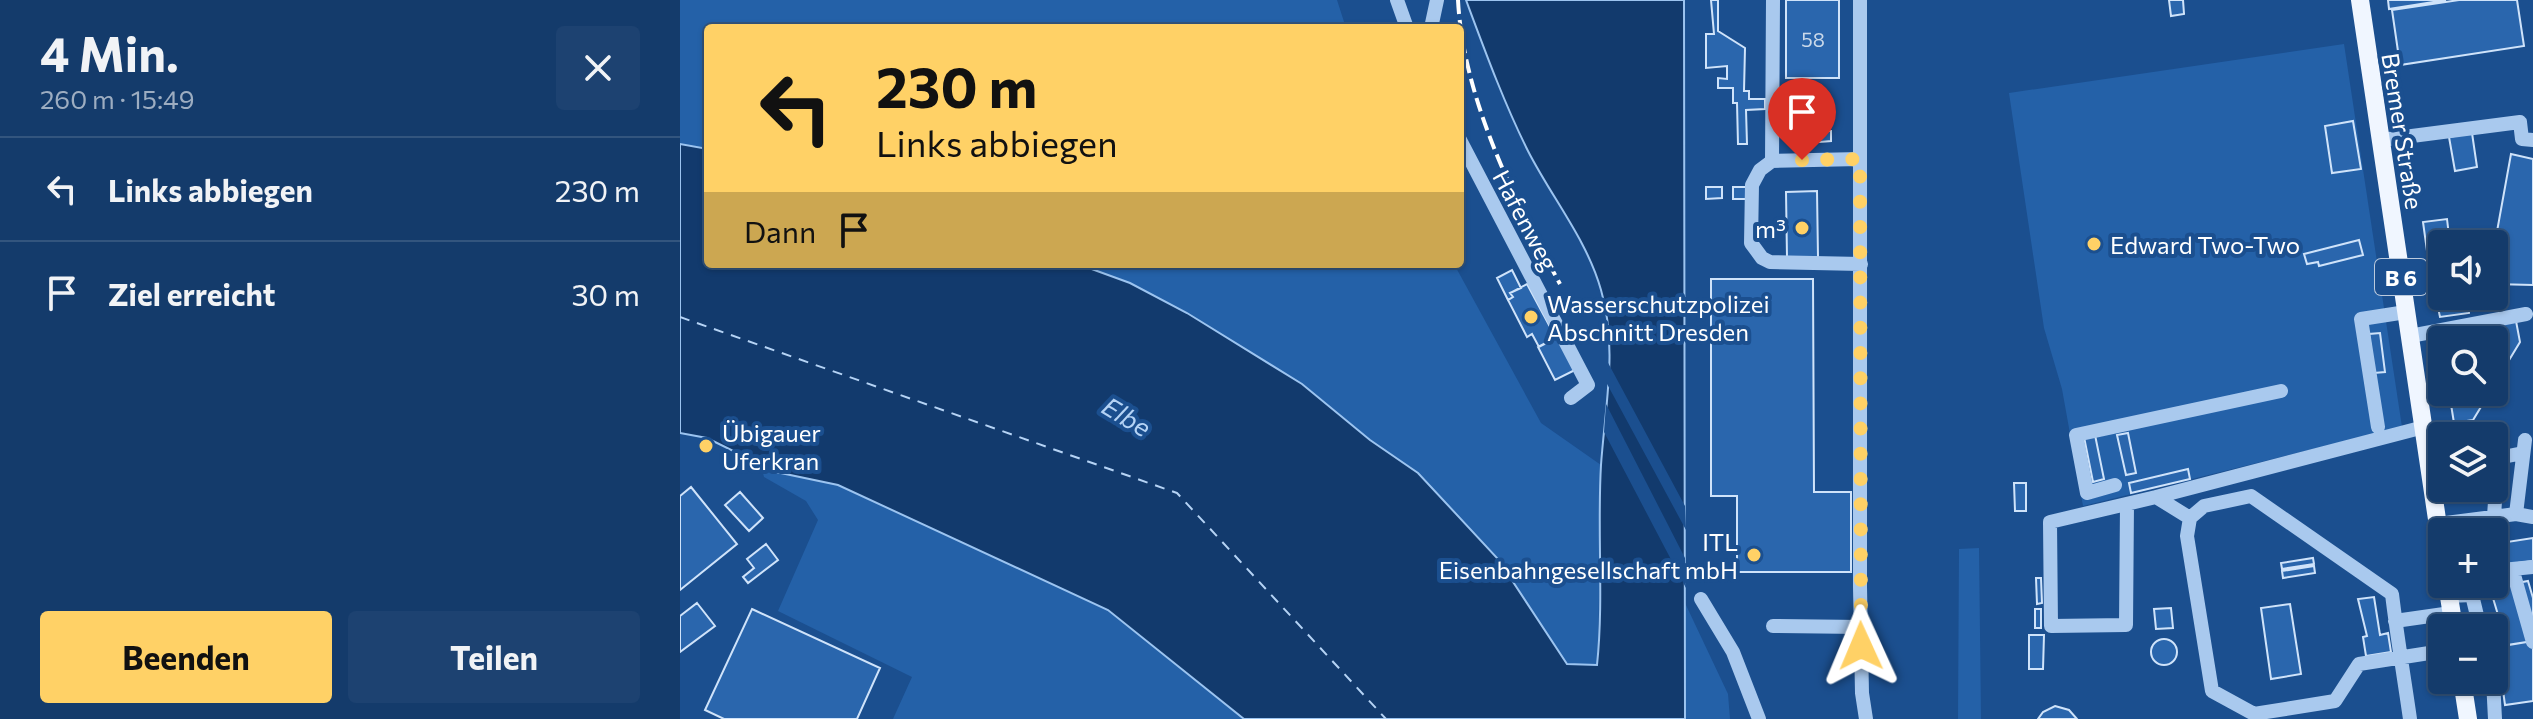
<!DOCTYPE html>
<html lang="de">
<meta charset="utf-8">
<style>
body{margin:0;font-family:Commissioner,sans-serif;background:#1d4271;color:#f1f3f6;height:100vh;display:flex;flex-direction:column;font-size:30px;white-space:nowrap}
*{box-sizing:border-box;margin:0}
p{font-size:26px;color:#9dadc1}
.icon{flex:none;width:44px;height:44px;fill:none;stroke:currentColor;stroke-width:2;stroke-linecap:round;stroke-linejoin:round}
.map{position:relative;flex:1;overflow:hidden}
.sheet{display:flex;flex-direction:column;background:#143b6b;width:680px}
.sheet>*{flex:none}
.guide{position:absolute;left:24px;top:24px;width:760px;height:244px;border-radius:8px;box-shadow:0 2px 6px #0004,0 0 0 2px #33557e;background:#ffd166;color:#111;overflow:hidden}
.tools{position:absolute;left:1748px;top:230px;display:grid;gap:16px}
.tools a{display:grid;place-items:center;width:80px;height:80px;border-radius:8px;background:#143b6b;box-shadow:0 2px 6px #0004,0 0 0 2px #33557e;font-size:40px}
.pin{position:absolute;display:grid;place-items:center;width:68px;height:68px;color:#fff;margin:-82px -34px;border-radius:50% 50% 50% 0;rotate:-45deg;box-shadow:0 0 8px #0007}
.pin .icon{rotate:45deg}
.me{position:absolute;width:88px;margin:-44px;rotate:359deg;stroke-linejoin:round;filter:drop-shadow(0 0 6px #0008)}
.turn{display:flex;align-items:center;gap:28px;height:168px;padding:0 40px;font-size:36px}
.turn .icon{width:104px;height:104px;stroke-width:2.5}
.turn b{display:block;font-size:56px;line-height:68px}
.then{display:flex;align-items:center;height:76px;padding:0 40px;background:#0003;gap:16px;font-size:30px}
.round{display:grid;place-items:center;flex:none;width:84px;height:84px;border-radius:8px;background:#1d4271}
.overview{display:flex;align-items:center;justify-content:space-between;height:136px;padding:0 40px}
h1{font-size:48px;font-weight:700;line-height:60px}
.cta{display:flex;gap:16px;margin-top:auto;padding:16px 40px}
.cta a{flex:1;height:92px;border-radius:8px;background:#ffd166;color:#111;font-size:32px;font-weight:700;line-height:92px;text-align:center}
.cta a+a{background:#1d4271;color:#f1f3f6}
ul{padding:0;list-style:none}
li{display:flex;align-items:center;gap:24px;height:104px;padding:0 40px;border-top:2px solid #33557e}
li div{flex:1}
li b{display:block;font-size:30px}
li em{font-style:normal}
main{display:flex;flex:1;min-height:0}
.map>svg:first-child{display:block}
.green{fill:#2461a8}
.water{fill:#123a6d;stroke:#9cc4f0;stroke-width:2}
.pier{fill:#1b4f8f}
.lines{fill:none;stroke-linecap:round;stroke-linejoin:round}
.ferry{stroke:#b5d3f5;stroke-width:2;stroke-dasharray:10 8;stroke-linecap:butt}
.building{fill:#2a66ad;stroke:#cfe3fa;stroke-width:2}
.minor{stroke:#a9c9ee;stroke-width:14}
.major{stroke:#f0f6ff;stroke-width:18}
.rail{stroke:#fff;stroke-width:4;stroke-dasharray:14 6;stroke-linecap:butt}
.route{stroke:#ffd166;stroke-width:14;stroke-dasharray:0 25.2}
.poi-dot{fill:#ffd166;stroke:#1b4f8f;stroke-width:3}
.labels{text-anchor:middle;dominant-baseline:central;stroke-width:8;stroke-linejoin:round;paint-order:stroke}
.number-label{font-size:20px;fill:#cad9ea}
.shield{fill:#1b4f8f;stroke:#bbcadd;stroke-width:2}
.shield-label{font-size:22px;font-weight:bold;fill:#fff}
.street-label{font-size:24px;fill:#fff;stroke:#1b4f8f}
.poi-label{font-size:24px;fill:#fff;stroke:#1b4f8f;text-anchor:start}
.water-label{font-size:26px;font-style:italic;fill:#b5d3f5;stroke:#1b4f8f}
</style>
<main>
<section class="sheet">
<div class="overview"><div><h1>4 Min.</h1><p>260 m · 15:49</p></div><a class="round"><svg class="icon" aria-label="close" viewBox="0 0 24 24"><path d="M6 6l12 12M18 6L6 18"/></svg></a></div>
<ul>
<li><svg class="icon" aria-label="left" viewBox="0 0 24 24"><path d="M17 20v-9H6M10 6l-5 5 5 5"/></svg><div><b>Links abbiegen</b></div><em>230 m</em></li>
<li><svg class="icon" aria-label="arrive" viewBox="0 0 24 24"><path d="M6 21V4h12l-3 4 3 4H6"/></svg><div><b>Ziel erreicht</b></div><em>30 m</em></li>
</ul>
<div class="cta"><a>Beenden</a><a>Teilen</a></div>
</section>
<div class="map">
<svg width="1853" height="719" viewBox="0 0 1853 719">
<rect width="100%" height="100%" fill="#1b4f8f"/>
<path class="green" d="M0 0H657L666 28H28V149L0 144Z
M1664 44 1722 427 1403 506 1382 389 1364 328 1329 93Z
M398 264H774L861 423 921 465 918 665 887 664 818 559 738 473 690 440 622 384 507 313 450 283Z
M96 472 158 485 428 610 564 719H213L232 677 98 611 138 520 126 501 84 477 83 473Z
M1299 548 1301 719H1278L1279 549Z
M1005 603 1048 694 1050 719H1005Z"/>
<path class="water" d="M786 0H1004L1005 719H564L428 610 158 485 96 472 27 438 0 433V144L28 149V264H398L450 283 507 313 622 384 690 440 738 473 818 559 887 664 917 665C924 599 917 531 921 465 925 407 938 347 921 290 907 240 872 198 848 151 824 103 805 51 786 0Z"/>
<path class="pier" d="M926 359 1005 506 1006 530 926 382Z
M926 404 1005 558 1006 588 924 432Z"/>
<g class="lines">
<path class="ferry" d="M0 317 497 493 706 719"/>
</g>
<path class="building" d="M1031 0H1038V31L1065 48 1064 91H1069V99H1085V109L1066 110 1067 144H1058L1057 103H1053V88H1038V78L1047 79V66L1026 68V34H1034Z
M1106 0H1159V78H1106Z
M1489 0H1503L1504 14 1491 16Z
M1708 0H1766L1709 9Z
M1779 0H1837L1844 46 1720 65 1712 10Z
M1673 121 1681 169 1652 173 1645 126Z
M1140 131H1151V141L1140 142Z
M1792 133 1797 167 1775 171 1769 137Z
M1831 154 1853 159V285L1814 284V248Z
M1026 187H1042V198L1026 199Z
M1053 187H1066V199H1053Z
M1137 191 1138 257 1107 258 1106 192Z
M1767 219 1770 244H1762V249L1747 251 1743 222Z
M1679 240 1683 255 1639 266 1638 262 1627 264 1624 254Z
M1762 262V278L1752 280 1750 264Z
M832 270 841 288 830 293 833 297 828 300 817 278Z
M1762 278V296H1789V313L1760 317 1752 280Z
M1031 279H1133L1134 492H1171V572H1057V496H1031Z
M847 284 876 338 859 347 852 334 847 337 828 300 833 297 830 293Z
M1836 321 1840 342 1814 385V340H1762V346L1760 334Z
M1700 333 1705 372 1694 373 1689 334Z
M877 337 895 370 875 380 858 347Z
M1769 392H1810L1793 420 1774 423Z
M1448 433 1456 473 1446 475 1437 435Z
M1415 435 1424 479 1413 482 1404 437Z
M1508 469 1510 479 1451 493 1449 483Z
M1334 483H1346V511H1335Z
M11 487 57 544 0 590V496Z
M60 492 83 518 69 531 45 505Z
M1853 538V561L1814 566V544Z
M86 544 98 560 68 583 63 577 74 568 67 559Z
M1633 558 1634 564 1602 569 1601 563Z
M1634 566 1635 573 1603 578 1602 571Z
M1356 578H1361L1362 603 1357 604Z
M1848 581 1853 598V641L1827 645 1810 588Z
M1694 597 1700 635 1708 633 1711 652 1686 656 1683 637 1687 636 1678 599Z
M17 603 35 626 0 652V616Z
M1610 604 1621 674 1591 679 1581 608Z
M1491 608 1493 628 1476 629 1474 609Z
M72 609 200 668 177 719H44L25 710Z
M1355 609H1361V628H1355Z
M1349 635H1364L1363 669H1349Z
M1471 652a13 13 0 1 1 26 0a13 13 0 1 1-26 0Z
M1853 641V701L1825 705 1817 647Z
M1375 706 1389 710 1397 719H1358L1363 712Z"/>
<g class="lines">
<path class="minor" d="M717 0 727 28
M1180 0V587L1182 693 1186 719
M751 28 757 0
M780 140 908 385 891 398
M1701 140 1840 122 1842 139 1853 140
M1180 159 1092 161 1080 170 1072 185 1071 243 1082 258 1090 262 1181 264
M1092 161 1093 0
M1730 336 1846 314
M1698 427 1681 319 1726 312
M1435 485 1407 493 1396 435 1601 391
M1476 497 1744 427
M1447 504 1446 625 1371 626 1370 522 1476 497 1510 518
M1836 514 1845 440
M1814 516 1818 458 1843 453
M1758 524 1836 514 1853 517
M1822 570 1853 567
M1814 577 1834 575 1853 642
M1768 596 1792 595 1800 628
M1021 599 1053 652 1079 719
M1715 621 1771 613
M1093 626 1181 627
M1813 680 1815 719
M1730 719C1724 677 1717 636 1712 594L1571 496 1524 506 1510 518 1507 536 1532 691 1574 714 1655 701 1679 664 1762 651"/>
<path class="major" d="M1680 0 1762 553
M1767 584 1774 628
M1782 680 1788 719"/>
<path class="rail" d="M778 0C783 97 834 200 880 284"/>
</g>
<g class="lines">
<path class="route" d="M1122 160 1180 159 1181 646"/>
</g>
<g class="poi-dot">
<circle cx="1122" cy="228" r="8"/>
<circle cx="1414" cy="244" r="8"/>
<circle cx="851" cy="317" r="8"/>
<circle cx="26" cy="446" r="8"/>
<circle cx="1074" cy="555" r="8"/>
</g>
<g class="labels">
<g class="number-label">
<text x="1133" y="39">58</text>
</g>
<rect class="shield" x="1695" y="259" width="52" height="36" rx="6"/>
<g class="shield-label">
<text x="1721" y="277">B 6</text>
</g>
<g class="street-label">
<text transform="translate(1723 131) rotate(81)">Bremer Straße</text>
<text transform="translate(846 220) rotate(62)">Hafenweg</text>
</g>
<g class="poi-label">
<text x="1106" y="228" text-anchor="end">m³</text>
<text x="1430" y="244">Edward Two-Two</text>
<text x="867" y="303">Wasserschutzpolizei<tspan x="867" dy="28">Abschnitt Dresden</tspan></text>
<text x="42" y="432">Übigauer<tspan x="42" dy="28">Uferkran</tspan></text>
<text x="1058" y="541" text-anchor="end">ITL<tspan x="1058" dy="28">Eisenbahngesellschaft mbH</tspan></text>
</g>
<g class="water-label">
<text transform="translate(447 416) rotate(31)">Elbe</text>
</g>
</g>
</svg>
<div class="tools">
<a><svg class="icon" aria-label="sound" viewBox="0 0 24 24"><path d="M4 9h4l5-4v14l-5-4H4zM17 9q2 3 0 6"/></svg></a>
<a><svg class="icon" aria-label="search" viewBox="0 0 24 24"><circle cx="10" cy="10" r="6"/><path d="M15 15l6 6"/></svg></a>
<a><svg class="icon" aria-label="layers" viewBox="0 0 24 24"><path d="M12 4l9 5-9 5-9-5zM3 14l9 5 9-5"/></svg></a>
<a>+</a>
<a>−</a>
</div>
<div class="pin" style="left:1122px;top:160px;background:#d93025"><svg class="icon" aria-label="arrive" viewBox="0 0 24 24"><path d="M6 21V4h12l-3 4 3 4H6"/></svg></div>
<svg class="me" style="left:1181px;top:646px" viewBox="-20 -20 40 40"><path d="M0-17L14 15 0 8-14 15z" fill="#ffd166" stroke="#fff" stroke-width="4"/></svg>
<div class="guide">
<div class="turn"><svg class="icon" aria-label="left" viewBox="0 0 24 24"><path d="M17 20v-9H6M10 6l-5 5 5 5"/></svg><div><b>230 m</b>Links abbiegen</div></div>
<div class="then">Dann<svg class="icon" aria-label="arrive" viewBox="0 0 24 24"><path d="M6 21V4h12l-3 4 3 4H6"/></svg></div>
</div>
</div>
</main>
